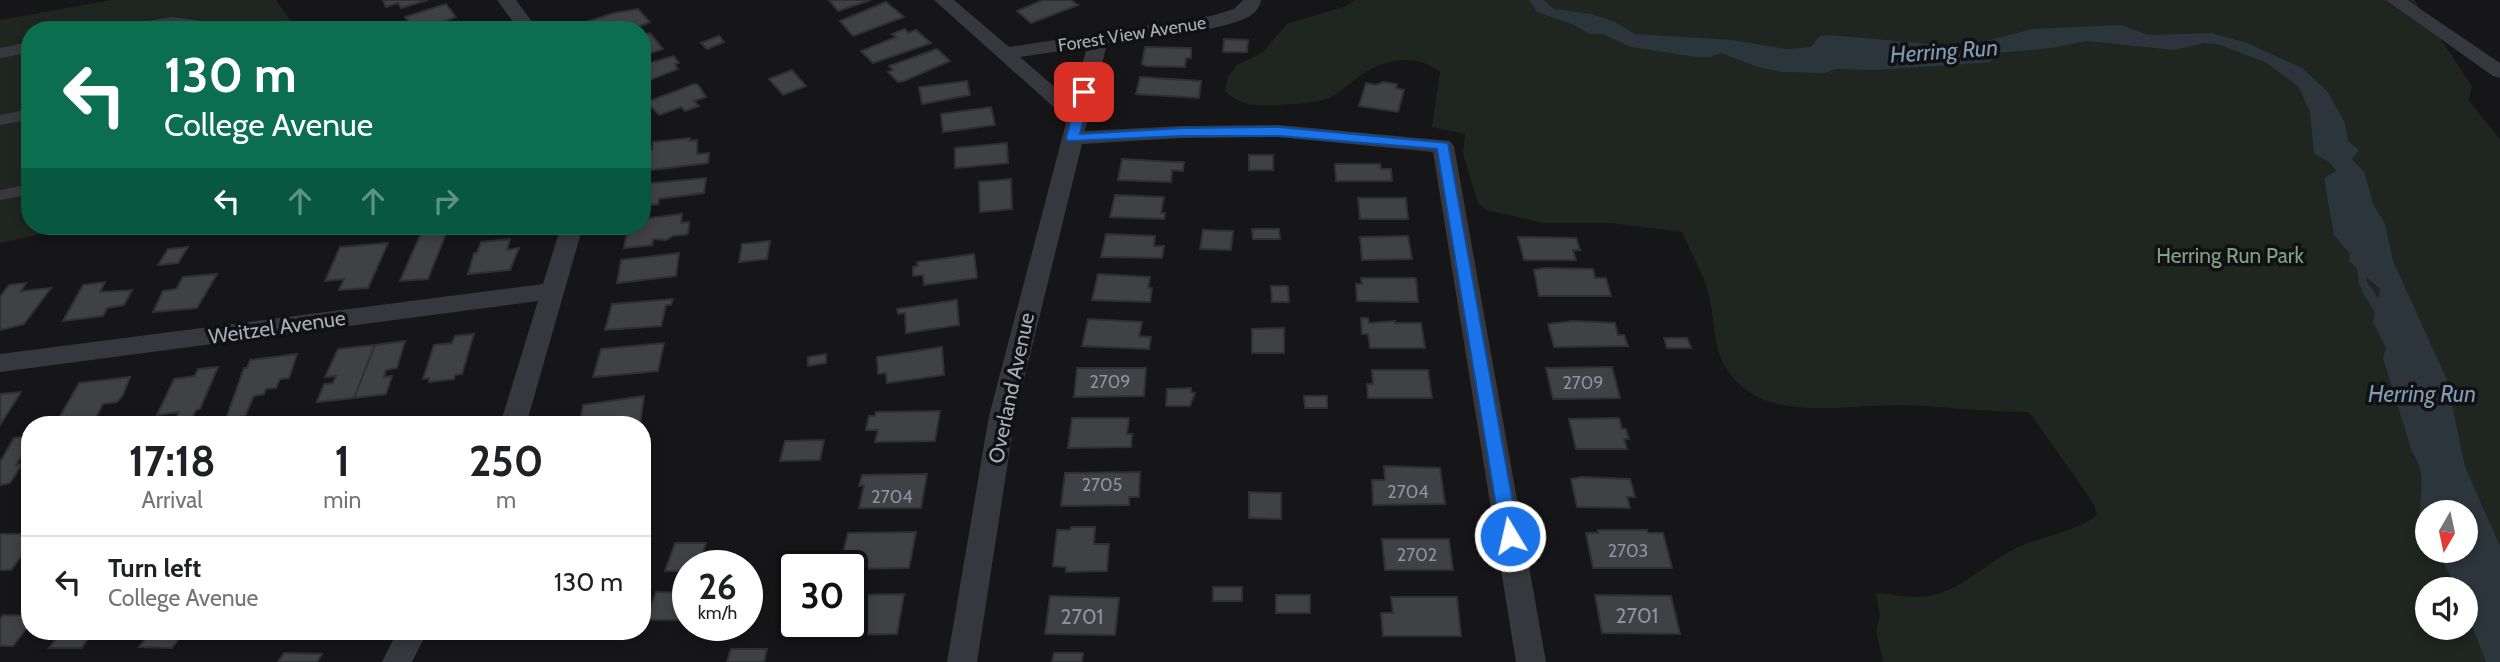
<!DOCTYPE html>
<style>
body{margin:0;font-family:Cabin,sans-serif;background:#f2f2f2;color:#202124;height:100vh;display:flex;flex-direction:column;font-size:26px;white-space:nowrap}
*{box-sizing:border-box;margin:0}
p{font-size:23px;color:#757577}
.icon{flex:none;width:38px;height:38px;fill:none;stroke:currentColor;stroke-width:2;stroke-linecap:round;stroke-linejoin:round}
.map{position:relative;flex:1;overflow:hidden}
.sheet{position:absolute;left:21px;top:416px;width:630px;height:224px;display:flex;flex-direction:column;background:#fff;border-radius:28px;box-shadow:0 4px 10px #0003}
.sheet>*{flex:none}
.hud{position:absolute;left:21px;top:21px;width:630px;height:214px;border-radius:28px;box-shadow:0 4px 10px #0003;background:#0b6e4f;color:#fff;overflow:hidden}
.needle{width:46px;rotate:189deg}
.controls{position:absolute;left:2415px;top:500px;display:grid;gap:14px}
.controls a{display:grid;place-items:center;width:63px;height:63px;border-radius:50%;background:#fff;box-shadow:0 4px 10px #0003;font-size:35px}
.speed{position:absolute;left:672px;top:550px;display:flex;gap:14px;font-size:35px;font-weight:700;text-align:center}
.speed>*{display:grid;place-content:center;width:91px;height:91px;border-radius:50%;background:#fff;box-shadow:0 4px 10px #0003;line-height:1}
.speed small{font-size:18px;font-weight:400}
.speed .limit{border:4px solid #111;border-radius:10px;background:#fff;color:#111}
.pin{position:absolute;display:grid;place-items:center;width:60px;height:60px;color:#fff;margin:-30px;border-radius:14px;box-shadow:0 4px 10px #0006}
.me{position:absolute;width:77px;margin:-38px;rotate:351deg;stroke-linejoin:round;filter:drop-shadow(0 0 5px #0008)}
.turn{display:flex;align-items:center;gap:24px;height:147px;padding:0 28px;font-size:32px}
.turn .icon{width:91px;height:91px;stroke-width:2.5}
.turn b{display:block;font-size:49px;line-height:60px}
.lanes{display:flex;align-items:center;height:66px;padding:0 28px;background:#0003;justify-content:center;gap:35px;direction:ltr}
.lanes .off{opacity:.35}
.eta{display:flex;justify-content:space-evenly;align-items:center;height:119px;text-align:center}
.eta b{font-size:42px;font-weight:800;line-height:49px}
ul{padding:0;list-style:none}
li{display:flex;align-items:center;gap:21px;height:91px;padding:0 28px;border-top:2px solid #e0e0e0}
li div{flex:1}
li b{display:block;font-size:26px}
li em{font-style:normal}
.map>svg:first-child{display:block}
.green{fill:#1e261f;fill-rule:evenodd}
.water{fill:#2c353c}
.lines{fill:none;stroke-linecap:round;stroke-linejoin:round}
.stream-far1{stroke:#2c353c;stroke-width:8}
.stream{stroke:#2c353c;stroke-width:10}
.building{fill:#404145;stroke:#303034;stroke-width:2}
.lane{stroke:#37383d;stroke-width:10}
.street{fill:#37383d;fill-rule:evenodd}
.route{fill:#1a73e8;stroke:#114b97;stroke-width:2}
.labels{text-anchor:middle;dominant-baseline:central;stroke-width:7;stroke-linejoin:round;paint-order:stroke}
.far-street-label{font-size:18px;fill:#a8adb8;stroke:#111113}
.number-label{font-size:18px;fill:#8e929b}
.park-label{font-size:21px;fill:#7fa381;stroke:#111113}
.street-label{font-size:21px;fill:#a8adb8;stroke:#111113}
.near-number-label{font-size:21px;fill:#8e929b}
.water-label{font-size:23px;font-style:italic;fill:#7f9bb3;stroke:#111113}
</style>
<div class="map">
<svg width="2500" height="662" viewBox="0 0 2500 662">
<rect width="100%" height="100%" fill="#161618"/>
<path class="green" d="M111 0H276L297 30H30V226H78L0 243V20Z
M1354 0H2414L2472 86 2469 101 2500 139V662H1883L1876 630 1880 616 1876 593C1892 594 1913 599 1929 596 1967 589 1993 555 2028 543 2048 536 2080 529 2097 515L2094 504 2032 416 2028 412C1985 412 1942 406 1900 405 1844 404 1762 426 1726 368 1712 346 1715 316 1708 291 1702 271 1690 251 1682 232L1611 223H1543L1486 210 1478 203 1463 154 1465 134 1432 127 1440 72C1414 52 1381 59 1356 79 1347 85 1339 94 1329 98 1314 104 1271 106 1254 105 1243 104 1233 98 1225 91L1228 77 1237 65 1263 52 1287 24 1346 6ZM2427 513H2466V551H2427ZM2427 590H2466V628H2427Z"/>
<path class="water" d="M1529 0H1544L1554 9 1591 14 1615 22 1635 34 1732 40 1786 49 1811 47 1820 36 1830 35 1951 46 1979 43 2032 29 2120 25 2149 35 2212 33 2247 43 2302 68 2327 91 2345 123 2348 141 2359 150 2352 159 2364 172 2374 206 2385 224 2393 261 2447 380 2465 467 2500 546V662H2486L2466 610V590H2458L2437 551H2466V513H2427V534C2410 504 2433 480 2412 452L2383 358 2386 348 2373 322 2380 289 2349 261 2350 254 2334 235 2324 178 2336 171 2330 163 2314 153 2310 112 2298 86 2265 62 2217 44 2204 43 2175 50 2087 41 2052 48 1998 53 1990 62 1982 63 1874 70 1835 69 1825 73 1782 72 1758 67 1721 53 1711 57H1697L1631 47 1602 34H1590L1574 25 1537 12Z"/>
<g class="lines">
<path class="stream-far1" d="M2360 261 2363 283 2368 292"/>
<path class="stream" d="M2367 290 2382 315"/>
</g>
<path class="building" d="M387 0H428L401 8 398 3 386 7 383 1Z
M829 0H871L838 11Z
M1043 0H1071L1078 5 1031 23 1017 11Z
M886 2 904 17 853 36 840 21Z
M446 4 456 17 418 30H404L401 24 409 22 405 17Z
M638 9 650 22 630 30H588L583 23 614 13Z
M905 29 908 33 916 30 931 43 873 63 861 51 896 37 892 34Z
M650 33 663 49 642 56V35Z
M719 36 724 42 707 49 701 43Z
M1224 39 1248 40 1247 52H1223Z
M1145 47 1191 48V58H1186L1185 67 1146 66 1142 64Z
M937 49 950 61 904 81 898 82 888 72 893 70 889 66Z
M674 56 679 63 675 64 678 69 642 83V62L646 64Z
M792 70 806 86 783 95 769 79Z
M1140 77 1201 81 1199 98 1136 94Z
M967 81 970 95 922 104 919 87Z
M1383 82 1397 84 1396 88 1404 90 1398 112 1359 106 1366 83 1376 85Z
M694 84 698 85 706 97 694 101 699 106 685 111 681 107 659 115 647 102Z
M991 107 995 125 943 132 941 114Z
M690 138V141L697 140V154L709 153 708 163 642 171 643 151 652 150 653 142Z
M1007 143 1008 163 955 168V148Z
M1249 155H1273V170H1249Z
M1122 159 1173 162H1184L1183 171 1172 170 1171 182 1118 180Z
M1335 164H1380L1381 169H1391L1392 181H1336Z
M706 178 704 193 659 199 658 204 642 206V184Z
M1011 179 1012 209 980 212 979 182Z
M1115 195 1164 197 1161 213H1165L1164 219 1110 217Z
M1358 198H1406L1408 219H1360Z
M682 214 681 223 689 222 688 234 673 236 666 240 653 239 652 245 624 248 628 226H642V219Z
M1252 229H1279L1280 239H1253Z
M1203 230 1233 231 1231 250 1200 249Z
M447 231 428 279 400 281 421 233Z
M1106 234 1155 236 1154 246H1164L1162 258 1101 257Z
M1408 236 1412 259 1362 260 1360 237Z
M1518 237 1576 238 1580 250H1573L1576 260H1524Z
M510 239 507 250 519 248 510 270 468 274 474 253H477L481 242Z
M770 241 767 259 739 262 742 244Z
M388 243 368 288 339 290 344 279 325 281 340 247Z
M188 247 178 263 158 265 168 249Z
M679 253 676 276 617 283 621 260Z
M974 254 977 278 924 285 923 275 913 276V267L918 266 917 262Z
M1544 268 1593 269 1595 278H1606L1611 296H1539L1534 270Z
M217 274 197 308 153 312 163 291 176 289 183 277Z
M1098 274 1150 277 1148 288H1152L1150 302 1092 300Z
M1361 278H1416L1418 302 1357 301 1356 284H1362Z
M105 282 100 292 132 290 124 305 107 308 103 316 63 321 83 285Z
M26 283 21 291 51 288 24 324 0 330V297L9 285Z
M1271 286H1288L1289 302H1272Z
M673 299 671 305H666L661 326 605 330 612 304Z
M957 300 959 325 906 333 905 313 898 314 897 309Z
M1361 318H1368L1369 323 1395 321V323H1421L1425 348H1370L1368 334H1362Z
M1088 319 1142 322 1139 336 1151 337 1149 349 1082 346Z
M1573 321 1615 323 1618 335H1624L1628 346 1554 347 1548 324Z
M1284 328V353H1252V329Z
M474 334 462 374 455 375 454 379 429 382V378L423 379 434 345 452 343 455 336Z
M1664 338H1687L1691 348H1667Z
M405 341 397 368 386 370 384 377 392 376 386 394 354 398 375 345Z
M664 343 658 371 593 377 601 349Z
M375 345 354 398 317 402 324 384 333 383 336 376 325 377 338 349Z
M942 347 944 375 887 383 886 373 878 374 877 357Z
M297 354 289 378 280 379 276 388 266 389 264 394 254 396 245 416 226 419 244 368H247L250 360Z
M826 354V363L808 366V357Z
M218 367 200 409 196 410 191 420 174 423 179 412 157 415 174 379 195 376 198 369Z
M1612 367 1620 398 1553 399 1546 368Z
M1077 368H1146L1144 396 1074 397Z
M1372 370H1428L1432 398H1368L1367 384H1373Z
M130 377 123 395 117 402 103 404 92 425H55L79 383Z
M1191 388V392L1195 393 1190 406H1166L1167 389Z
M21 392 0 425V394Z
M644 396 640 425H580L583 405Z
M1304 396H1327V408H1305Z
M940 411 935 441 875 442 878 430H866L869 416H875L876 412Z
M1072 418H1129L1127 434H1132L1131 447 1068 448Z
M1619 418 1622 429H1626L1629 439H1624L1627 449H1576L1569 419Z
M30 436V442L16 465 22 464 10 483 0 485V462L14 438Z
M824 440 820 460 780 461 785 441Z
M1384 466 1440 468 1445 504 1373 505 1372 480H1385Z
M1140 472 1139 497H1129V505L1061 506 1065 473Z
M927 474 921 508H859L864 485 859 486 862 475Z
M1582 477 1630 479 1635 497H1627L1630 508 1577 507 1571 479Z
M1249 492 1281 493V519L1249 518Z
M1071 527H1095L1094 544H1109L1107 571 1066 572V567L1053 566 1057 530H1070Z
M1598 530H1647L1648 533H1663L1672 568H1593L1586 533H1598Z
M916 532 909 568 852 569V565H840L848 533Z
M0 534H30V545L11 570H0Z
M1382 539H1449L1453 570H1385Z
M675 543H706L699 565H688V571H665Z
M1213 587H1242V601H1213Z
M656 592 688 593 679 620H646Z
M904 594 897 634 829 635 831 625H852V595Z
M1276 595H1310V613H1276Z
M1595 595 1671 596 1680 634 1602 633Z
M1050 596 1119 598 1115 635 1045 634Z
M1391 597H1457L1461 636H1383L1381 613H1393Z
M3 615 30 616V624L13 646H0V619Z
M61 632H92L82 648H49Z
M150 632H184L172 648 139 647Z
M494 632H554L551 637H492Z
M731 649H767L764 662H727Z
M284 653 322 654 317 662H278Z
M1054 653H1083L1082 662H1052Z"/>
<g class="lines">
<path class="lane" d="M124 30 172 22 194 25 198 30
M0 53 30 47
M0 120 30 114
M0 195 30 189"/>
<path class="street" d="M497 0H516L538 30H519Z
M934 0H954L1009 47 1211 16 1234 9 1243 0H1261C1260 7 1255 13 1248 17 1220 32 1141 38 1107 44L1085 131 1182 126 1279 125 1450 141 1454 146 1546 662H1516L1433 152 1279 137 1182 138 1082 144 1015 416 977 662H947L989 416 1067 119ZM1087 47 1072 102 1020 57Z
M2386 0H2407L2500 63V78L2493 76Z
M561 226H583L526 425H500L538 301 0 372V354L543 284Z
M397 632H427L412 662H382Z"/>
</g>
<path class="route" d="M1084 88 1091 92 1080 134 1182 128 1279 127 1448 143 1519 536 1517 541 1510 543 1504 541 1501 536 1437 149 1279 136H1182L1068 141 1066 138 1078 92Z"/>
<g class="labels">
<g class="far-street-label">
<text transform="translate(1132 34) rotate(-9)">Forest View Avenue</text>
</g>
<g class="number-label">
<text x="1110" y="382">2709</text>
<text x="1583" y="383">2709</text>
<text x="1102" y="485">2705</text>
<text x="1408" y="492">2704</text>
<text x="892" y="497">2704</text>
<text x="1628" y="551">2703</text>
<text x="1417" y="555">2702</text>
</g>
<g class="park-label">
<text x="2230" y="255">Herring Run Park</text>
</g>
<g class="street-label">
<text transform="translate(277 327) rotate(-8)">Weitzel Avenue</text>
<text transform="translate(1011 388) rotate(-78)">Overland Avenue</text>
</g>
<g class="near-number-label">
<text x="1637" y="615">2701</text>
<text x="1082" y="616">2701</text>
</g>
<g class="water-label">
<text transform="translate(1944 51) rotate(-4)">Herring Run</text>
<text x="2422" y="394">Herring Run</text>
</g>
</g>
</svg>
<div class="controls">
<a><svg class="needle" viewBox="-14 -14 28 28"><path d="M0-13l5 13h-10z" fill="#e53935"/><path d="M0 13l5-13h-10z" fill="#757577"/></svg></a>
<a><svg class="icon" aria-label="sound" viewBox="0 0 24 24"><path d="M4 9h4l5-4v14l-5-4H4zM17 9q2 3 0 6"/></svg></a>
</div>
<div class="speed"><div>26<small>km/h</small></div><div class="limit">30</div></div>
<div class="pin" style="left:1084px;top:92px;background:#d93025"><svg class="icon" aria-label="arrive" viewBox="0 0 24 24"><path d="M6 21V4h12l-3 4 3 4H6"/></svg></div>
<svg class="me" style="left:1510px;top:536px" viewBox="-20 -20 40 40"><circle r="17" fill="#1a73e8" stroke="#fff" stroke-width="3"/><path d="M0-11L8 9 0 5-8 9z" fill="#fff"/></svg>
<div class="hud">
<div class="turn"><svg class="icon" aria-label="left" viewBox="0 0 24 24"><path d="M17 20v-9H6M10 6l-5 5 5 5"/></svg><div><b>130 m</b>College Avenue</div></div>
<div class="lanes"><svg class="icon" aria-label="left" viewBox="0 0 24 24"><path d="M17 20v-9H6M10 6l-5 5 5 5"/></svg><svg class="icon off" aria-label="ahead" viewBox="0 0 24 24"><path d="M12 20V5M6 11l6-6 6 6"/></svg><svg class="icon off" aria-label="ahead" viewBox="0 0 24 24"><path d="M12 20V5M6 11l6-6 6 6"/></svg><svg class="icon off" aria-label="right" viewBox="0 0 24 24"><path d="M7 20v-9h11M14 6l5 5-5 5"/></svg></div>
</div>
<section class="sheet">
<div class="eta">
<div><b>17:18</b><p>Arrival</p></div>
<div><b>1</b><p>min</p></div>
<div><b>250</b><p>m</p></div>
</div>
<ul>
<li><svg class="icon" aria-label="left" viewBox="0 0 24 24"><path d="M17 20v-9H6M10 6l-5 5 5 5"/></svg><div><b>Turn left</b><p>College Avenue</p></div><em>130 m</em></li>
</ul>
</section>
</div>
